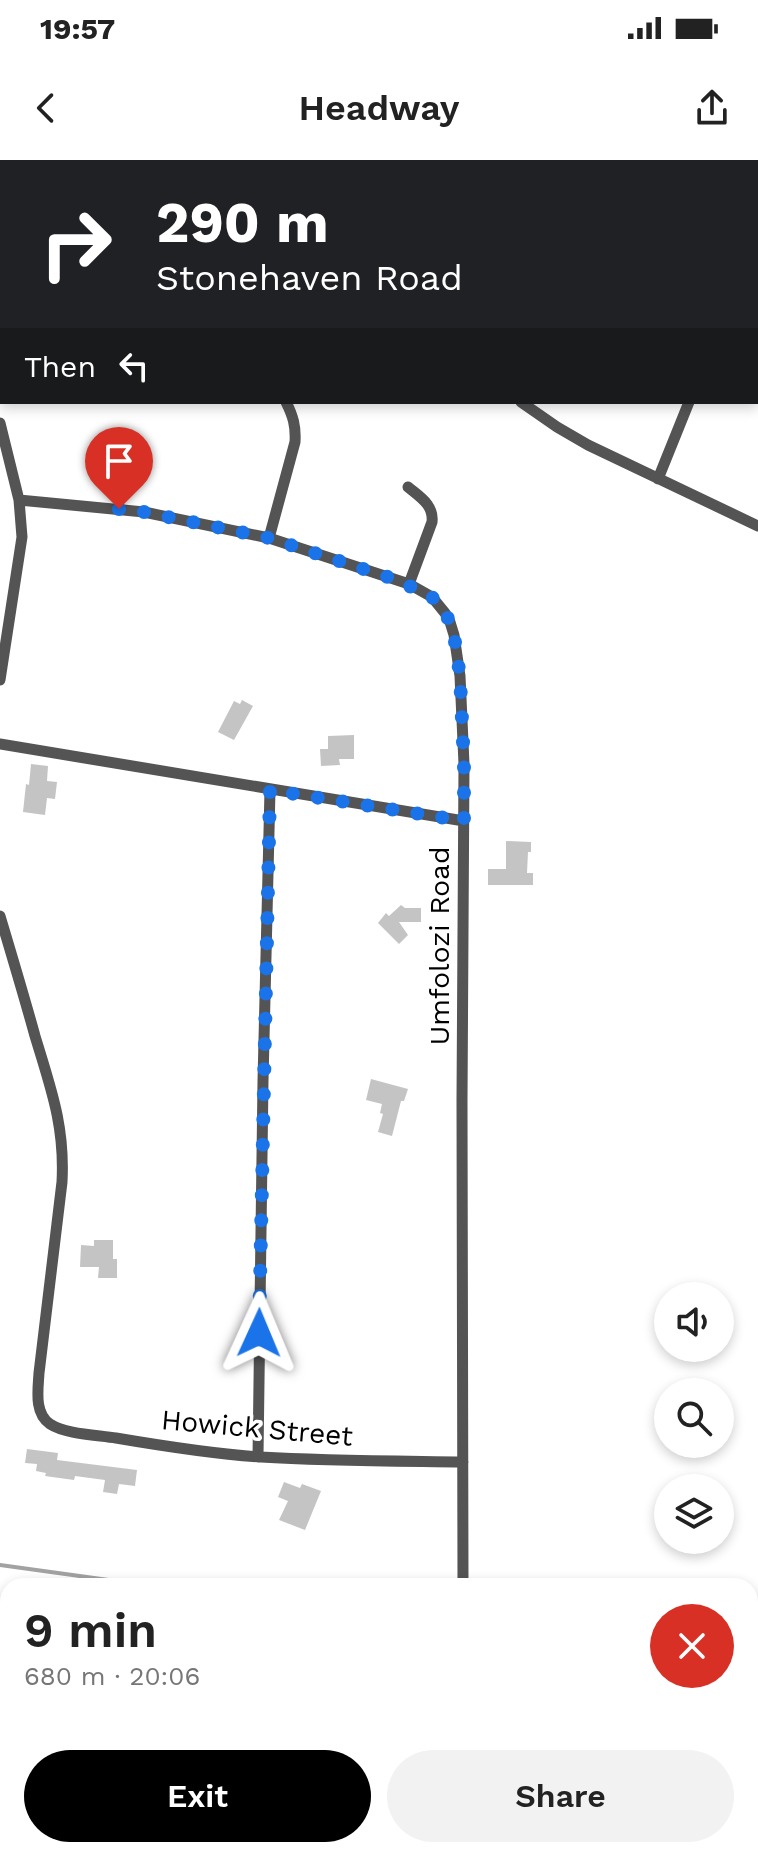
<!DOCTYPE html>
<meta charset="utf-8">
<style>
body{margin:0;font-family:"Work Sans",sans-serif;background:#f2f2f2;color:#222;height:100vh;display:flex;flex-direction:column;font-size:30px;white-space:nowrap}
*{box-sizing:border-box;margin:0}
p{font-size:26px;color:#767676}
.icon{flex:none;width:44px;height:44px;fill:none;stroke:currentColor;stroke-width:2;stroke-linecap:round;stroke-linejoin:round}
.map{position:relative;flex:1;overflow:hidden}
.details{position:absolute;left:0px;top:1418px;width:758px;height:280px;display:flex;flex-direction:column;background:#fff;border-radius:24px 24px 0 0;box-shadow:0 4px 12px #0003}
.details>*{flex:none}
.banner{position:absolute;left:0px;top:0px;width:758px;height:244px;box-shadow:0 4px 12px #0003;background:#202124;color:#fff;overflow:hidden}
.buttons{position:absolute;left:654px;top:1122px;display:grid;gap:16px}
.buttons a{display:grid;place-items:center;width:80px;height:80px;border-radius:50%;background:#fff;box-shadow:0 4px 12px #0003;font-size:40px}
.pin{position:absolute;display:grid;place-items:center;width:68px;height:68px;color:#fff;margin:-82px -34px;border-radius:50% 50% 50% 0;rotate:-45deg;box-shadow:0 0 8px #0007}
.pin .icon{rotate:45deg}
.me{position:absolute;width:88px;margin:-44px;rotate:1deg;stroke-linejoin:round;filter:drop-shadow(0 0 6px #0008)}
.turn{display:flex;align-items:center;gap:28px;height:168px;padding:0 24px;font-size:36px}
.turn .icon{width:104px;height:104px;stroke-width:2.5}
.turn b{display:block;font-size:56px;line-height:68px}
.then{display:flex;align-items:center;height:76px;padding:0 24px;background:#0003;gap:16px;font-size:30px}
.round{display:grid;place-items:center;flex:none;width:84px;height:84px;border-radius:42px;background:#f2f2f2}
.head{display:flex;align-items:center;justify-content:space-between;height:136px;padding:0 24px}
h1{font-size:48px;font-weight:600;line-height:60px}
.action{display:flex;gap:16px;margin-top:auto;padding:16px 24px}
.action a{flex:1;height:92px;border-radius:48px;background:#000;color:#fff;font-size:32px;font-weight:600;line-height:92px;text-align:center}
.action a+a{background:#f2f2f2;color:#222}
.status{display:flex;justify-content:space-between;align-items:center;height:56px;padding:0 40px;background:#fff;direction:ltr}
.status svg{height:22px;fill:currentColor}
header{display:flex;justify-content:space-between;align-items:center;height:104px;padding:0 24px;background:#fff;font-size:36px;font-weight:600}
.map>svg:first-child{display:block}
.lines{fill:none;stroke-linecap:round;stroke-linejoin:round}
.stream{stroke:#a2a2a2;stroke-width:4}
.building{fill:#c4c4c4}
.path{stroke:#767676;stroke-width:2;stroke-dasharray:2 4;stroke-linecap:butt}
.minor{stroke:#545454;stroke-width:11}
.route{stroke:#1a73e8;stroke-width:14;stroke-dasharray:0 25.2}
.labels{text-anchor:middle;dominant-baseline:central;stroke-width:7;stroke-linejoin:round;paint-order:stroke}
.street-label{font-size:28px;fill:#000;stroke:#fff}
</style>
<div class="status"><b>19:57</b><svg viewBox="0 0 49 12"><path d="M0 12V9h3v3zM5 12V6h3v6zM10 12V3h3v9zM15 12V0h3v12zM26 1h20v11H26zM47 4h2v5h-2z"/></svg></div>
<header><svg class="icon" aria-label="back" viewBox="0 0 24 24"><path d="M15 5l-7 7 7 7"/></svg>Headway<svg class="icon" aria-label="share" viewBox="0 0 24 24"><path d="M12 15V3M7 8l5-5 5 5M5 13v7h14v-7"/></svg></header>
<div class="map">
<svg width="758" height="1698" viewBox="0 0 758 1698">
<rect width="100%" height="100%" fill="#fff"/>
<g class="lines">
<path class="stream" d="M0 1405 152 1426
M312 1690 315 1698"/>
</g>
<path class="building" d="M242 540 253 546 234 580 218 572 234 541 240 544Z
M354 575V599H339L340 605 321 606 320 589H328V576Z
M31 604 48 606 47 621 57 622 55 639 47 638 45 655 23 652 26 624 29 625Z
M506 681 531 682V692H528L527 713H533V725H488V709H506Z
M401 745 405 748H421V762H399L408 775 399 784 378 763 386 753 389 756Z
M371 919 408 929 404 941H401L392 976 378 972 383 954 380 953 382 944 366 940Z
M94 1080H113V1099H117V1118H98L99 1107H80L81 1085 94 1086Z
M27 1289 58 1293 57 1300 137 1310 135 1326 119 1324 117 1334 103 1332 105 1320 75 1316 74 1320 45 1316 46 1313 36 1311 37 1304 25 1303Z
M284 1322 300 1328 302 1324 321 1331 305 1370 279 1360 288 1341 278 1337Z"/>
<g class="lines">
<path class="path" d="M0 1450H8
M274 1698V1690"/>
<path class="minor" d="M44 0 48 2
M310 0 311 2
M539 0 540 2
M10 2 11 0
M0 24 2 20
M756 94 758 90
M521 242 557 267 588 285 758 366
M0 263 19 340 22 377 0 520
M658 319 689 242
M408 327C420 337 434 345 432 362L409 424
M19 340 144 352 269 378 409 424 432 437 445 453 450 462 454 475 460 516 464 604 462 941 463 1426
M269 378 295 282C296 266 293 256 286 242
M0 584 464 661
M0 756C12 796 24 836 35 876 51 929 65 966 62 1022L39 1213C38 1230 34 1253 50 1264 65 1274 98 1275 116 1278 163 1286 213 1294 261 1297 328 1301 396 1301 463 1302
M258 1297 263 921 270 630"/>
</g>
<g class="lines">
<path class="route" d="M119 349 144 352 269 378 397 420 432 437 445 453 450 462 454 475 460 516 464 604V661L270 630 259 1173"/>
</g>
<g class="labels">
<g class="street-label">
<text transform="translate(439 786) rotate(-90)">Umfolozi Road</text>
<text transform="translate(257 1268) rotate(5)">Howick Street</text>
</g>
</g>
</svg>
<div class="buttons">
<a><svg class="icon" aria-label="sound" viewBox="0 0 24 24"><path d="M4 9h4l5-4v14l-5-4H4zM17 9q2 3 0 6"/></svg></a>
<a><svg class="icon" aria-label="search" viewBox="0 0 24 24"><circle cx="10" cy="10" r="6"/><path d="M15 15l6 6"/></svg></a>
<a><svg class="icon" aria-label="layers" viewBox="0 0 24 24"><path d="M12 4l9 5-9 5-9-5zM3 14l9 5 9-5"/></svg></a>
</div>
<div class="pin" style="left:119px;top:349px;background:#d93025"><svg class="icon" aria-label="arrive" viewBox="0 0 24 24"><path d="M6 21V4h12l-3 4 3 4H6"/></svg></div>
<svg class="me" style="left:259px;top:1173px" viewBox="-20 -20 40 40"><path d="M0-17L14 15 0 8-14 15z" fill="#1a73e8" stroke="#fff" stroke-width="4"/></svg>
<div class="banner">
<div class="turn"><svg class="icon" aria-label="right" viewBox="0 0 24 24"><path d="M7 20v-9h11M14 6l5 5-5 5"/></svg><div><b>290 m</b>Stonehaven Road</div></div>
<div class="then">Then<svg class="icon" aria-label="left" viewBox="0 0 24 24"><path d="M17 20v-9H6M10 6l-5 5 5 5"/></svg></div>
</div>
<section class="details">
<div class="head"><div><h1>9 min</h1><p>680 m · 20:06</p></div><a class="round" style="background:#d93025;color:#fff"><svg class="icon" aria-label="close" viewBox="0 0 24 24"><path d="M6 6l12 12M18 6L6 18"/></svg></a></div>
<div class="action"><a>Exit</a><a>Share</a></div>
</section>
</div>
